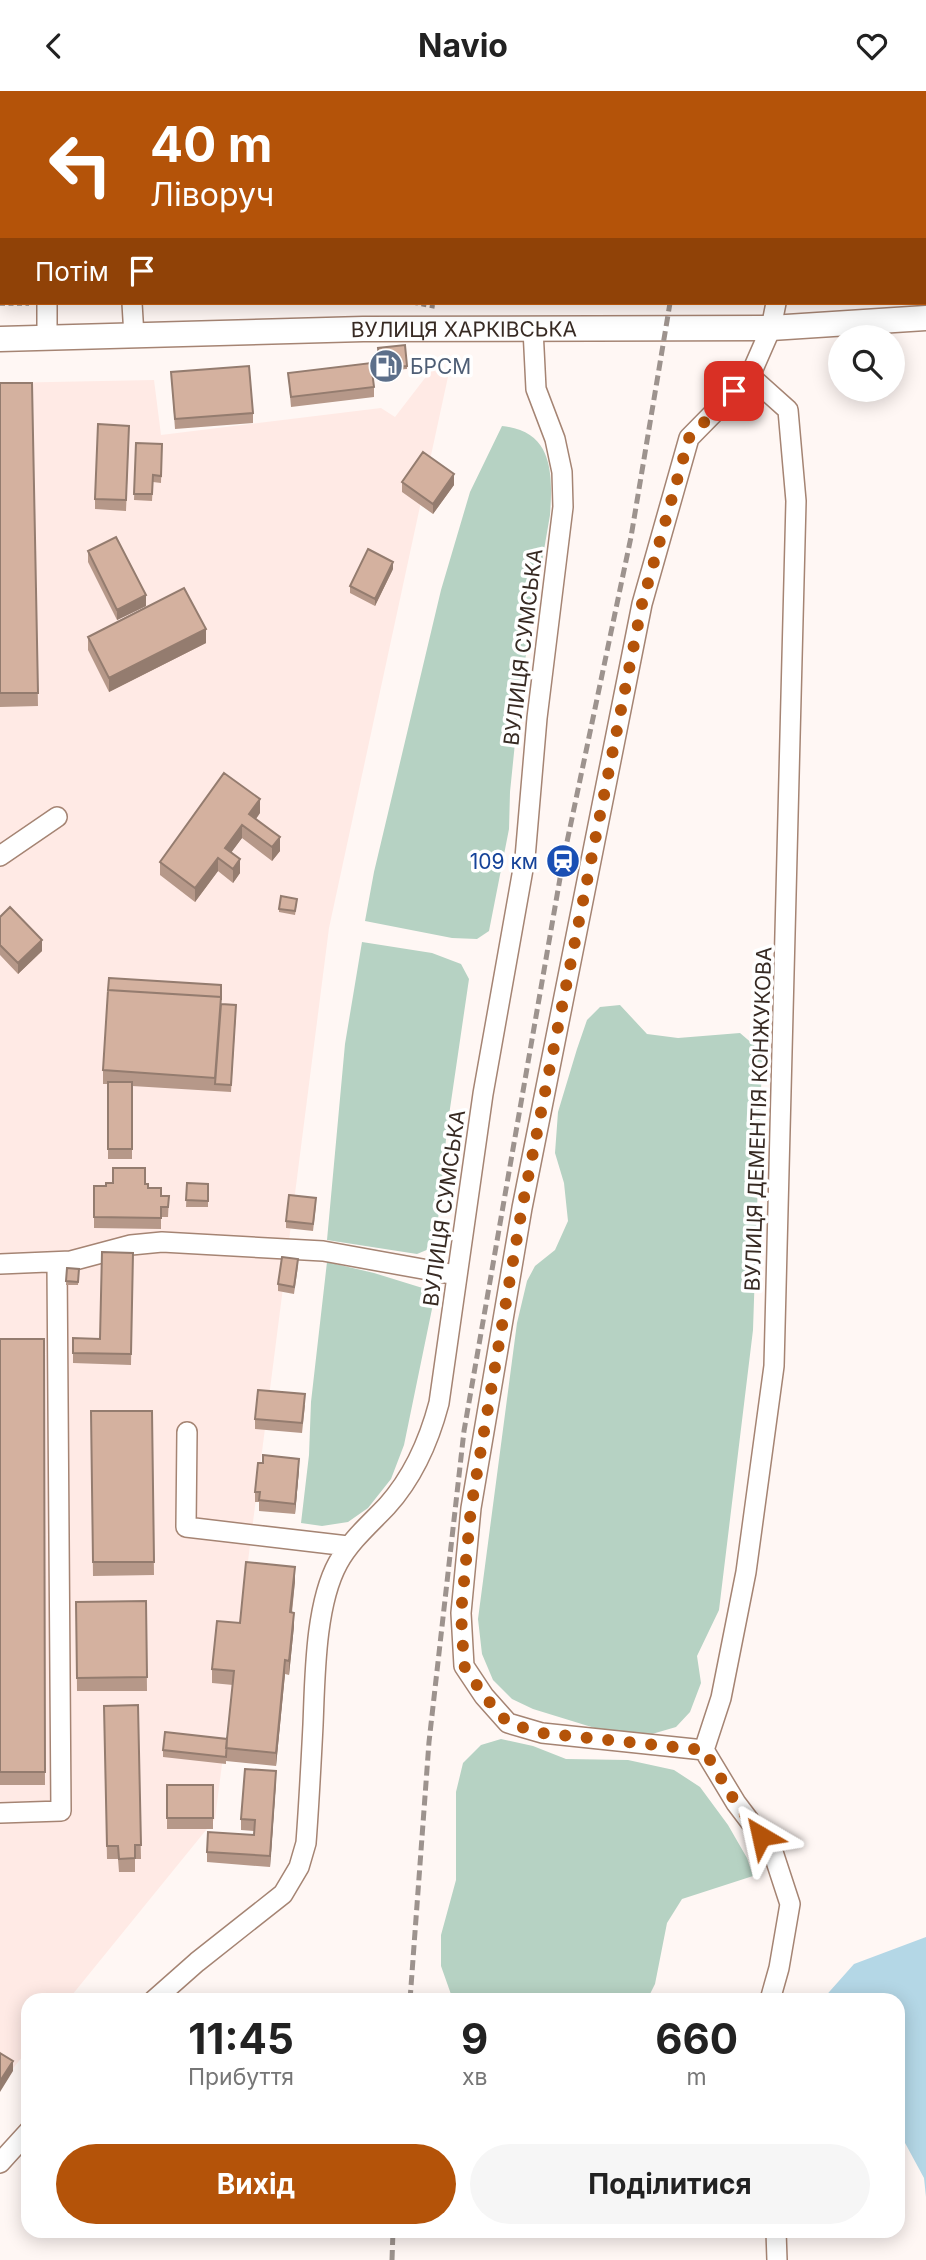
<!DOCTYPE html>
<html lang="uk">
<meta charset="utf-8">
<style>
body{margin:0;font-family:Inter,sans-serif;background:#f6f6f6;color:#222;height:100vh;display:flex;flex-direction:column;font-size:26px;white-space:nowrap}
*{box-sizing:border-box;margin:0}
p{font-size:23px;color:#767676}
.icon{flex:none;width:38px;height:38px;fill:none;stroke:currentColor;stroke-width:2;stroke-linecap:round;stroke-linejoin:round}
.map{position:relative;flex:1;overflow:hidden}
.drawer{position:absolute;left:21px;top:1902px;width:884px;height:245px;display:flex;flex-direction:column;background:#fff;border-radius:21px;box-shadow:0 4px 18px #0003}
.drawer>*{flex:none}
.top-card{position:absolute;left:0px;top:0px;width:928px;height:214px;box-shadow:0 4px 18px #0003;background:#b45309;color:#fff;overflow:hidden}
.tools{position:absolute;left:828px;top:234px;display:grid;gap:14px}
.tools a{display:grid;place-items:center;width:77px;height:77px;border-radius:50%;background:#fff;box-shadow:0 4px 18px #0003;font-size:35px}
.pin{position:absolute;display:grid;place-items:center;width:60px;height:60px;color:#fff;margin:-30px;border-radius:14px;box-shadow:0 4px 10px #0006}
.me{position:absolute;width:77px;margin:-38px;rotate:324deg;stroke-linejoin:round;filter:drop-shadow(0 0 5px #0008)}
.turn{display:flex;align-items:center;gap:24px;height:147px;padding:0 35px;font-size:32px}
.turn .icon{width:91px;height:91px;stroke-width:2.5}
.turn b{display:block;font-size:49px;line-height:60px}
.then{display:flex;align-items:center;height:66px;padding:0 35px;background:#0003;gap:14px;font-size:26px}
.eta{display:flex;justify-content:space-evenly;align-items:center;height:119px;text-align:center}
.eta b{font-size:42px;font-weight:700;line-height:49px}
.cta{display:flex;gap:14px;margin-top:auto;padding:14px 35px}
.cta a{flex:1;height:80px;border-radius:42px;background:#b45309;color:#fff;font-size:28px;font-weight:700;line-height:80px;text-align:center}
.cta a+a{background:#f6f6f6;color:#222}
header{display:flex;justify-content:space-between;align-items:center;height:91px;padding:0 35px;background:#fff;font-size:32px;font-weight:700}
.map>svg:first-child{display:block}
.industrial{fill:#ffeae5}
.green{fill:#b6d2c3}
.water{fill:#b4d7e6}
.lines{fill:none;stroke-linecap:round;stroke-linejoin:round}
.minor-casing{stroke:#a58473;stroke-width:22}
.major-casing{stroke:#a58473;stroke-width:27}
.path{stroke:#988d88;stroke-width:3.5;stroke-dasharray:5 3.5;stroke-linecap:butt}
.minor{stroke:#fff;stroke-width:19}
.major{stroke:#fff;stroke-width:24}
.rail{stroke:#9d938e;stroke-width:5;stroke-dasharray:10 5;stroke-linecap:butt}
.wall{fill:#b69889}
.shaded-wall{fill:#947c6f}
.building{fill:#d4b19f;stroke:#947c6f;stroke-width:2}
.route{stroke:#b45309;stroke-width:12;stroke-dasharray:0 21.6}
.labels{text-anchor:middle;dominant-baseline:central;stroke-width:7;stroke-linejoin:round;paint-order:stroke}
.street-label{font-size:21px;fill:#372a23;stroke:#fff}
.service-label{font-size:21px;fill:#4e5e75;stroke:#fff;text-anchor:start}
.transit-label{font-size:21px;fill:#164399;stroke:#fff;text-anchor:end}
</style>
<header><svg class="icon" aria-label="back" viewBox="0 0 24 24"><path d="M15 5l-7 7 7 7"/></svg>Navio<svg class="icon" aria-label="heart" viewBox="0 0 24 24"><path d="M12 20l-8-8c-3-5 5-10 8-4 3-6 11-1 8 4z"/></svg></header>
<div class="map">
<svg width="926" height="2169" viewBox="0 0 926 2169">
<rect width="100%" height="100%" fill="#fff7f4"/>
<path class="industrial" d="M435 274 449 281 329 837 215 1728 68 1909H28V1959L0 1993V292L154 289 161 344 381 317 395 326Z"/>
<path class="green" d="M502 335C553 340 553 382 550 424L521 593 510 701 509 738 489 840 477 848 452 847 365 830 374 781 441 499 470 401Z
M362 851 432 862 461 873 469 888 447 1038 437 1139 429 1158 417 1163 327 1149 345 953Z
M620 914 647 943 678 947 740 942 754 954 762 970 753 1239 719 1519 697 1565 701 1592 690 1621 676 1636 652 1643 598 1638 533 1618 512 1608 493 1589 482 1563 478 1528 517 1232 527 1190 535 1175 555 1159 568 1130 564 1092 555 1062 558 1021 577 958 587 929 600 916Z
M327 1171 374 1182 429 1199 433 1213 404 1354 391 1388 368 1417 348 1431 322 1435 301 1432 309 1364 311 1311Z
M501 1648 533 1655 566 1668 628 1669 674 1679 700 1696 728 1734 747 1767 753 1785 682 1808 667 1832 655 1893 647 1909H453L441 1875V1844L456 1789V1701L463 1672 481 1654Z"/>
<path class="water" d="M926 1846V2106L924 2087 898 2039V1909H822L854 1873Z"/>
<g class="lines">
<g class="minor-casing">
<path id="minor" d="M47 2V0
M836 2 837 0
M132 212 134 245
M47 247V212
M0 765 57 726
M0 1173 71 1170 131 1154 162 1151 323 1160 456 1184
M187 1341 186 1436 348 1455
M704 1659 542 1642 508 1632 484 1605 464 1575 461 1522 471 1417 522 1117 642 513 689 347 750 285 771 237 776 212
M704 1659 721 1607 746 1481 774 1275 796 410 788 319 750 285
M704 1659 736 1712 773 1761 790 1813 779 1877 770 1909
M0 1722 61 1720 57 1172
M154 1909 197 1871 283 1803 299 1776 306 1752C309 1713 311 1673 313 1634 315 1586 315 1514 338 1472 350 1450 370 1433 387 1415 414 1385 429 1350 439 1312L483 1003 525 767 537 627 563 416 562 381 555 348 536 298 533 238
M0 2072 28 2041
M776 2140 777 2169"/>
</g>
<g class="major-casing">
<g id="major">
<path id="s1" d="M0 248 363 238 771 237 926 227"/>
</g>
</g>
<path class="path" d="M413 212 435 216
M0 213H29"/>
<use href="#minor" class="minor"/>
<use href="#major" class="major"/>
<path class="rail" d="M684 2V0
M410 1909 429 1651 464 1340 563 770 631 446 670 212
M392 2169 393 2140"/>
</g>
<path class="wall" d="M2 0H24V2H2Z
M378 257 407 275V278L380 280Z
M171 281 253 322V332L175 338Z
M288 282 374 296V306L291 316Z
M0 292H32L38 615 0 616Z
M129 345 126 420 95 418V408Z
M136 352 162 353 161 392 153 391 152 410 134 409Z
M402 391 454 394 433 423 402 401Z
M88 460 146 515 117 529 88 471Z
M393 478 375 515 350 502V495Z
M88 546 206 552 109 601 88 559Z
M260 722 256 728 280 760 272 770 242 747 231 761 240 782 233 792 218 780 195 811 160 784V771Z
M297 811 295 824 279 821V818Z
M0 826 42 860 18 883 0 864Z
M221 913 236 921 231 1001 132 995V1068H108V993H103V979Z
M187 1092 208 1093V1116H186Z
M145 1093 148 1097 161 1105H169L168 1126H161V1138L94 1137V1095Z
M316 1114 313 1140 286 1137V1130Z
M133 1162 131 1274 73 1272V1247L100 1248Z
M298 1175 294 1203 278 1200V1193Z
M67 1177 79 1178 78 1194H66Z
M0 1248H44L45 1694H0Z
M305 1314 302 1342 255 1338V1328Z
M91 1320H152L154 1484 93 1485Z
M299 1378 295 1423 259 1420V1411H255V1401Z
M295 1490 292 1522 294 1535 289 1584 285 1583 276 1675 226 1670V1673L163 1666V1659L227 1648 233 1594 212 1592V1578L240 1532Z
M146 1510 147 1600H77L76 1511Z
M138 1614 141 1768H135V1781H119L118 1768H107L104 1615Z
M276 1690 270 1776 207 1771V1761L254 1744V1740L241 1739V1728Z
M167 1694H213V1738H167Z"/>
<path class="shaded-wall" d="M454 383V394L433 423V413Z
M393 471V478L375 515V508Z
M146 504V515L117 529V519Z
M206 538V552L109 601V587Z
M260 708V722L249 737V723Z
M242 734V747L225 770V757Z
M280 746V760L272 770V756Z
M218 767V780L195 811V797Z
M240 768V782L233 792V778Z
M42 849V860L18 883V872Z
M299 1368V1378L295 1423V1413Z
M295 1476V1490L290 1535V1521Z
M294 1522V1535L289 1584V1570Z
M285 1569V1583L276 1675V1662Z
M276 1680V1690L270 1776V1765Z
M13 1970V1980L0 2001V1990Z"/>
<path class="building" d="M128 0H148V2H128Z
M0 21H2V44H0Z
M0 149H2V159H0Z
M0 169H2V188H0Z
M405 254 407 275 380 277 378 257Z
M371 272 374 296 291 306 288 282Z
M249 275 253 322 175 328 171 281Z
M0 292H32L38 602H0Z
M98 333 129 335 126 409 95 408Z
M136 352 162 353 161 385 153 384 152 403H134Z
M423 361 454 383 433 413 402 391Z
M116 446 146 504 117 519 88 460Z
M368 458 393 471 375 508 350 495Z
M184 497 206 538 109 587 88 546Z
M224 682 260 708 249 723 280 746 272 756 242 734 225 757 240 768 233 778 218 767 195 797 160 771Z
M281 805 297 808 295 820 279 818Z
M10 816 42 849 18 872 0 854V826Z
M109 887 221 894V909V906L108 899Z
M108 899 221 906 215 987 103 979Z
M221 913 236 914 231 994 215 993Z
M108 991H132V1058H108Z
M113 1077H145V1093H148V1097H161V1105H169L168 1116H161V1127L94 1126V1095H106V1092H113Z
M187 1092 208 1093V1110L186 1109Z
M289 1104 316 1107 313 1133 286 1130Z
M102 1161 133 1162 131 1263 73 1262V1247L100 1248Z
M282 1166 298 1168 294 1196 278 1193Z
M67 1177 79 1178 78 1191 66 1190Z
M0 1248H44L45 1681H0Z
M258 1299 305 1303 302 1332 255 1328Z
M91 1320H152L154 1471H93Z
M263 1364 299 1368 295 1413 259 1409 260 1401H255L258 1372H263Z
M246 1471 295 1476 290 1521 294 1522 289 1570 285 1569 276 1662 226 1657 234 1580 212 1578 217 1530 240 1532Z
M146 1510 147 1586 77 1587 76 1511Z
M138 1614 141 1754H135V1767L119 1768 118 1755H107L104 1615Z
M165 1641 227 1648 226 1666 163 1659Z
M245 1678 276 1680 270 1765 207 1761 208 1741 254 1744 255 1729 241 1728Z
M167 1694H213V1727H167Z
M0 1962 13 1970 0 1990Z"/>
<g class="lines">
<path class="route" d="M734 300 689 347 642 513 522 1117 471 1417 461 1522 464 1575 484 1605 508 1632 542 1642 704 1659 736 1712 761 1745"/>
</g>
<defs>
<g id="fuel-disc" transform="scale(1.75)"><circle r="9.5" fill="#5c6f8a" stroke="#fff"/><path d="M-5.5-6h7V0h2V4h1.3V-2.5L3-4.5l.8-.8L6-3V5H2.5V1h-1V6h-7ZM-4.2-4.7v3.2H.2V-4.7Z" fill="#fff"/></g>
<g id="station-disc" transform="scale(1.75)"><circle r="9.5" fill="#1a4fb4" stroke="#fff"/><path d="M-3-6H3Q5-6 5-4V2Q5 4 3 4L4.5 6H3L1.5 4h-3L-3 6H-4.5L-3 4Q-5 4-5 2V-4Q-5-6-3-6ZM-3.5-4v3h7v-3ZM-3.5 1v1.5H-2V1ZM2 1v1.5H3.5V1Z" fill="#fff"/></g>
</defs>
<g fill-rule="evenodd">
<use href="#fuel-disc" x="386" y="275"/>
<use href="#station-disc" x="563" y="770"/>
</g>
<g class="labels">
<g class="street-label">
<text stroke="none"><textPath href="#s1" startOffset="464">ВУЛИЦЯ ХАРКІВСЬКА</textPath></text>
<text transform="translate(523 556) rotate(-83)">ВУЛИЦЯ СУМСЬКА</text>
<text transform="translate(758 1028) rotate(-88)">ВУЛИЦЯ ДЕМЕНТІЯ КОНЖУКОВА</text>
<text transform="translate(444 1117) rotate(-82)">ВУЛИЦЯ СУМСЬКА</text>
</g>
<g class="service-label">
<text x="410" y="275">БРСМ</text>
</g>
<g class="transit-label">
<text x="538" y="770">109 км</text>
</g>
</g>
</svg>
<div class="tools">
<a><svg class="icon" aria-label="search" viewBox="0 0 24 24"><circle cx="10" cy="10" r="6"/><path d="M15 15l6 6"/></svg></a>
</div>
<div class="pin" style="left:734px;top:300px;background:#d93025"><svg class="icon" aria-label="arrive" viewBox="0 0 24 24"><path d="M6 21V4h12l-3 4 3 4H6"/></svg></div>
<svg class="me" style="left:761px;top:1745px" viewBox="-20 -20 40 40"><path d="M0-17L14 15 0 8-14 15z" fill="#b45309" stroke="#fff" stroke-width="4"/></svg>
<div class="top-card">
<div class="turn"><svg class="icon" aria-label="left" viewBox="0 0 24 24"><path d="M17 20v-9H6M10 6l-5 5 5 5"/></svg><div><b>40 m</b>Ліворуч</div></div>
<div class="then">Потім<svg class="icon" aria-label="arrive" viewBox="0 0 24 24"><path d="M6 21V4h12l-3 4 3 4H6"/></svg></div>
</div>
<section class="drawer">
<div class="eta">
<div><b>11:45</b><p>Прибуття</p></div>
<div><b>9</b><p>хв</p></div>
<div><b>660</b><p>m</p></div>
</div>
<div class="cta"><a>Вихід</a><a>Поділитися</a></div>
</section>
</div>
